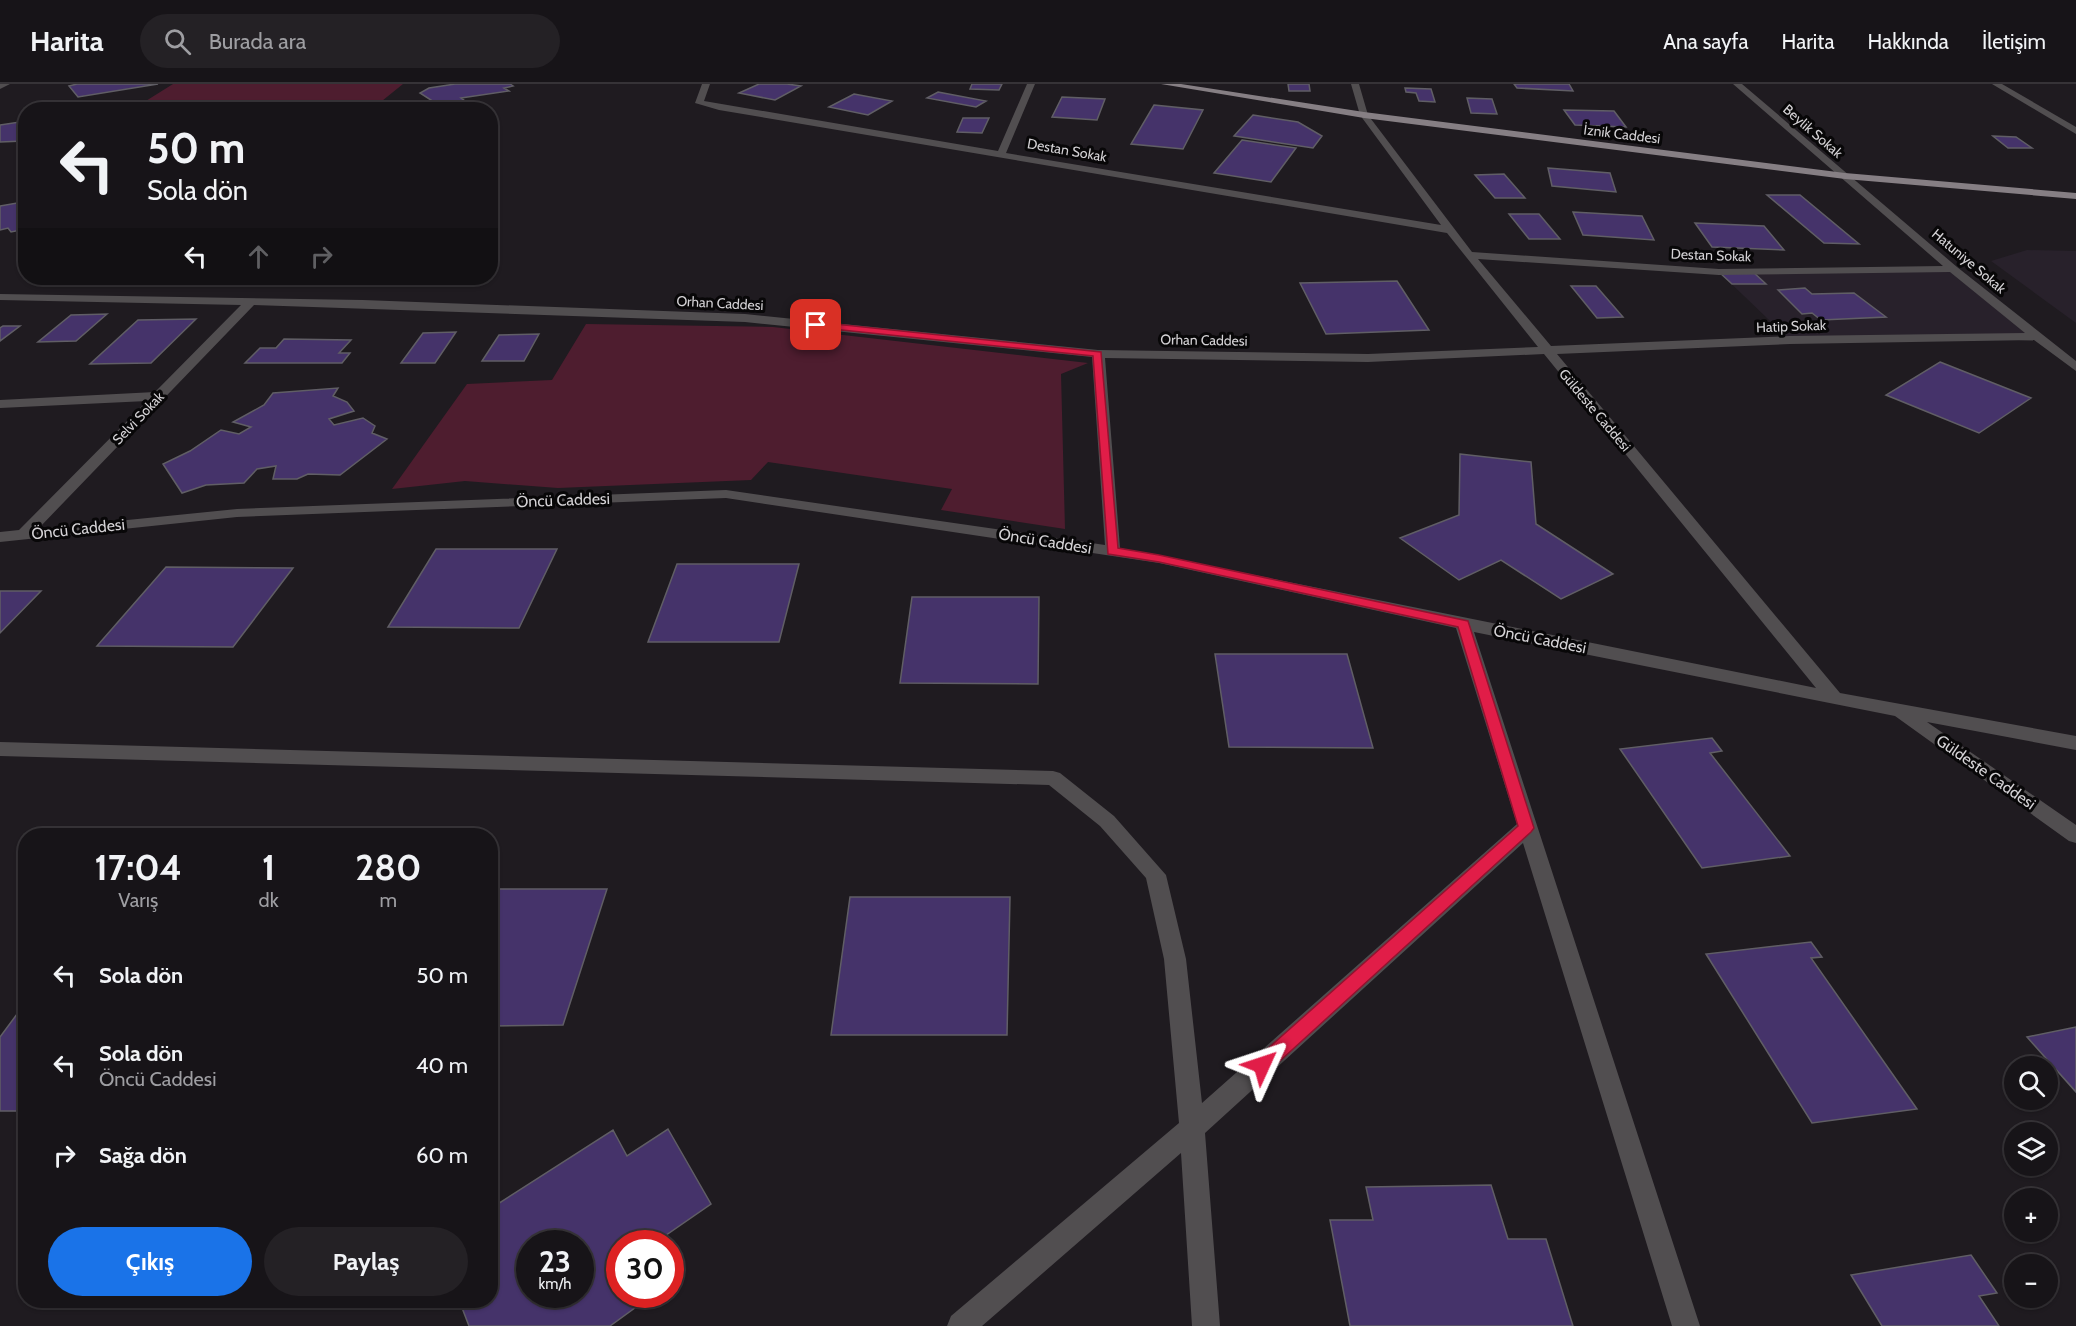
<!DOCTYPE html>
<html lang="tr">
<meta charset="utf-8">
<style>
body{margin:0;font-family:Cabin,sans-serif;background:#242125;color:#f1f3f6;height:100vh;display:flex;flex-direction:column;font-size:22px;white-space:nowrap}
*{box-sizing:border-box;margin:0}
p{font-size:20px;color:#9e9ea2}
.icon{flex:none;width:33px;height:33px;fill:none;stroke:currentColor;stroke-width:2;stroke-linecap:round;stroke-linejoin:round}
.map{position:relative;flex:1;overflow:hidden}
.side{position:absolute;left:18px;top:744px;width:480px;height:480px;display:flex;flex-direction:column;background:#171418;border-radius:24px;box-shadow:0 2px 4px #0004,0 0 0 2px #363337}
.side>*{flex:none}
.banner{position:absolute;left:18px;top:18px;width:480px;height:183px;border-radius:24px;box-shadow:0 2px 4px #0004,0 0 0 2px #363337;background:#171418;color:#f1f3f6;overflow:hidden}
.tools{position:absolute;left:2004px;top:972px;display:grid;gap:12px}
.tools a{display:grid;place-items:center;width:54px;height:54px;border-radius:50%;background:#171418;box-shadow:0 2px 4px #0004,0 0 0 2px #363337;font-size:30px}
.speed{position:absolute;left:516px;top:1146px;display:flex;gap:12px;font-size:30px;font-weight:700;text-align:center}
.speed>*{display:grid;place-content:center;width:78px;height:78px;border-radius:50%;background:#171418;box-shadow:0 2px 4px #0004,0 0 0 2px #363337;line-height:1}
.speed small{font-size:15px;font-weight:400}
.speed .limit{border:9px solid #d22;background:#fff;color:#111}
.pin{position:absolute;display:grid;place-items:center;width:51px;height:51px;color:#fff;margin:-26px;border-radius:12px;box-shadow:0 3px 9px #0006}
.me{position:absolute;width:66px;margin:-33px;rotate:48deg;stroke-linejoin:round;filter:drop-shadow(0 0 4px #0008)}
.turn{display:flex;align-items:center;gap:21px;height:126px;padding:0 30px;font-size:27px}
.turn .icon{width:78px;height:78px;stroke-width:2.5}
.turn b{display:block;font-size:42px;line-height:51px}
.lanes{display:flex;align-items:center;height:57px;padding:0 30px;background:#0003;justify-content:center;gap:30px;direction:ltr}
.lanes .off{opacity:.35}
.eta{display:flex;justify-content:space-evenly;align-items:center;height:102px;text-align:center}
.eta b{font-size:36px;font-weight:700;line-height:42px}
.primary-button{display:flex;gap:12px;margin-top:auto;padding:12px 30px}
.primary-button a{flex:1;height:69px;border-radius:36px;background:#1a73e8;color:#fff;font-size:24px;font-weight:700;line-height:69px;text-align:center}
.primary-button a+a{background:#242125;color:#f1f3f6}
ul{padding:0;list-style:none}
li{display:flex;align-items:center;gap:18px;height:90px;padding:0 30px}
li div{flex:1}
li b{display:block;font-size:22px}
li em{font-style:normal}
header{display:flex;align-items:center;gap:36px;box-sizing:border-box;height:84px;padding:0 30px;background:#171418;border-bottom:2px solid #363337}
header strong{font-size:28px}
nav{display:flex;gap:33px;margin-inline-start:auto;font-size:21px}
.search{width:420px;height:54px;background:#242125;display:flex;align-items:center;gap:15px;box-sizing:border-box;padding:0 21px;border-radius:33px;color:#9e9ea2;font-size:22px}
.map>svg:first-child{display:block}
.built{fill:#28212b}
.green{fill:#4e1d2f}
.building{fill:#45336a;stroke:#605e65;stroke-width:1.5;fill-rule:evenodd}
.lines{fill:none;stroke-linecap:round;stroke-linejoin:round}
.minor{fill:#514e50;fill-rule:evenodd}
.major{fill:#867f84;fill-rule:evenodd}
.route{fill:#e11d48;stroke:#92132f;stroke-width:1.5}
.labels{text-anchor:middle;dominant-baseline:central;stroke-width:6;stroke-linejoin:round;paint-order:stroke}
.far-street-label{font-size:14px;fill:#d4d2d5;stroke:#080708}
.street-label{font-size:16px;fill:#d4d2d5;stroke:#080708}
</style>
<header>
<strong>Harita</strong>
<div class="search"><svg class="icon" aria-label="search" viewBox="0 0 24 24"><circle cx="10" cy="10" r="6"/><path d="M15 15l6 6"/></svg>Burada ara</div>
<nav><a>Ana sayfa</a><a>Harita</a><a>Hakkında</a><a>İletişim</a></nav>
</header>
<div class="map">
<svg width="2076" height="1242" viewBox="0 0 2076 1242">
<rect width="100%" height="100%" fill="#1f1b20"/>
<path class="built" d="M2027 166 2076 167V239L1991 177Z
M1953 185 2037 252 1790 256 1719 188Z"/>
<path class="green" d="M173 0H403L372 25H133Z
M586 240 773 243 1088 279 1061 290 1065 445 941 426 952 405 768 378 751 396 558 404 465 397 392 405 467 300 552 296Z"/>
<path class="building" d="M77 0H76H158L78 13 69 2Z
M455 0H510L513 2 504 4 509 7 461 14 465 17 452 20 449 18 437 20 420 9 429 4Z
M759 0H787L801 2 775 16 739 9Z
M972 0H1002L999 6 970 5Z
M1288 0H1309L1310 7H1289Z
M1514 0H1569L1573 7 1517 4Z
M1405 4 1431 5 1435 18 1419 17 1416 9 1406 8Z
M938 8 986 17 976 23 927 14Z
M854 10 892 17 868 31 829 23Z
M1062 13 1105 15 1097 36 1052 33Z
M1467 14 1492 15 1497 30 1471 29Z
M1154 21 1203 26 1183 65 1131 60Z
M1564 26 1614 27 1626 43 1575 41Z
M1253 31 1298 38 1322 52 1313 64 1234 52Z
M963 34H989L982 49 957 48Z
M26 37V52L21 53 23 57 0 58V41Z
M1993 52 2016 53 2032 64H2008Z
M1242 56 1296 64 1271 98 1214 89Z
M1548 84 1610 89 1616 108 1552 102Z
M1504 90 1525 114H1495L1475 91Z
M1767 111H1800L1859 160 1824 159Z
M17 119 20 123 26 122V145L11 148 8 144 0 146V122Z
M1573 128 1642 132 1654 156 1583 151Z
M1509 130H1539L1560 155H1529Z
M1695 139 1764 142 1784 166 1712 163Z
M1752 187 1766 200H1732L1719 188Z
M1397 197 1429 246 1326 250 1300 199Z
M1571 202H1596L1623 233 1597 234Z
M1805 204 1812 210 1854 209 1886 233 1821 236 1812 229 1802 230 1778 206Z
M107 230 76 257 38 258 71 231Z
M196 235 151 279 90 280 138 236Z
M3 242H20L0 257V244Z
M456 248 435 279H401L423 249Z
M539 250 524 277H482L499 251Z
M284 255 351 256 339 269H350L342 279H245L260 264H276Z
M1940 278 2031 314 1979 349 1886 311Z
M338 304 333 312 347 318 354 327 329 335 334 341 363 334 375 342 372 349 387 355 340 391 308 390 297 395H273L276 382 257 385 244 399 206 401 182 409 163 380 190 367 221 346 239 350 251 343 233 338 264 321 273 309Z
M1460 370 1531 378 1536 440 1613 490 1561 515 1501 476 1459 496 1400 454 1459 431Z
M436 465H557L519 544 388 543Z
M677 480H799L779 558H648Z
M166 483 293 484 233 563 97 562Z
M0 507H41L0 549Z
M912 513H1039L1038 600 900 599Z
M1215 570H1347L1373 664 1229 663Z
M1712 654 1722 667 1710 669 1790 772 1702 784 1620 665Z
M490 805H607L563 941 490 942Z
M850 813H1010L1007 951H831Z
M1811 858 1822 873 1811 874 1917 1025 1812 1039 1706 870Z
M26 918V1027H0V953Z
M2076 943V1008L2027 953Z
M668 1045 711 1120 662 1154 665 1160H620V1210H654L610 1242H469L459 1216H490V1125L613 1046 627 1072ZM530 1160H580V1210H530Z
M1491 1101 1508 1155H1546L1573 1242H1350L1330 1136H1373L1366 1103Z
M670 1170 682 1191 670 1199Z
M1971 1171 1997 1209 1979 1212 1999 1242H1882L1851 1191Z"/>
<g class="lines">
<path class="minor" d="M0 0H10L0 5Z
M702 0H710L704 17 998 67 1027 0H1035L1006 69 1441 141 1360 31 1351 0H1359L1368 31 1472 168 1719 185 1943 182 1733 0H1742L1957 183 2076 277V287L2034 256 1790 260 1557 270 1840 609 2076 652V666L1927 638 2076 741V759L2069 757 1895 632 1474 548 1700 1242H1672L1523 759 1205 1049 1220 1242H1192L1181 1069 982 1242H947L951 1232 1179 1039 1164 875 1146 794 1100 742 1049 701 0 672V658L1053 687 1060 689 1114 732 1166 791 1186 875 1202 1019 1517 740 1456 544 1159 479 726 414 237 433 0 458V448L19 446 147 317 0 324V316L155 308 241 221 0 216V210L363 216 745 230 1098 266 1368 270 1538 263 1447 149 719 26 695 19ZM1478 175 1719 191 1950 188 2025 249 1790 252 1551 262ZM254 221 745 238 1092 273 1105 461 726 406 237 425 38 445ZM1544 270 1816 604 1120 464 1105 274 1368 278Z
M1992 0H2002L2076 43V50Z"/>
<path class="major" d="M1161 0H1181L1364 28 1845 89 2076 109V115L1845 95 1364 34Z"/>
</g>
<path class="route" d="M816 238 1101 268 1118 464 1159 471 1468 537 1534 744 1531 748 1269 987 1262 989 1256 987 1253 981 1256 975 1518 742 1458 543 1159 478 1108 470 1093 272 813 243V239Z"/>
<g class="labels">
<g class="far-street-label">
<text transform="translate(1813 47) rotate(41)">Beylik Sokak</text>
<text transform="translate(1622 50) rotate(7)">İznik Caddesi</text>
<text transform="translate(1067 66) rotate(10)">Destan Sokak</text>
<text transform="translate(1711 171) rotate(2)">Destan Sokak</text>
<text transform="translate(1969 177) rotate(40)">Hatuniye Sokak</text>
<text transform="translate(720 219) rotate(3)">Orhan Caddesi</text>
<text transform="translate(1791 242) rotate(-2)">Hatip Sokak</text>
<text transform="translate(1204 256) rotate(1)">Orhan Caddesi</text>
<text transform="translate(1595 326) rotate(50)">Güldeste Caddesi</text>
<text transform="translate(138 334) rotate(-46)">Selvi Sokak</text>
</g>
<g class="street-label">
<text transform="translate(563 416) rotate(-2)">Öncü Caddesi</text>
<text transform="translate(78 445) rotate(-6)">Öncü Caddesi</text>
<text transform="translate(1045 457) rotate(9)">Öncü Caddesi</text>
<text transform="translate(1540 555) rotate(11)">Öncü Caddesi</text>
<text transform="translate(1986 688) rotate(35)">Güldeste Caddesi</text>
</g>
</g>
</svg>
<div class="tools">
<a><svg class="icon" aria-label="search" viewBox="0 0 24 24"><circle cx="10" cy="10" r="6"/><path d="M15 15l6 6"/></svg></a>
<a><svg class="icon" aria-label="layers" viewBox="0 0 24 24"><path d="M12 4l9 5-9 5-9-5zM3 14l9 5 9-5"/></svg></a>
<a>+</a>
<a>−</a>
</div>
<div class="speed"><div>23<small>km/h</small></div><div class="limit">30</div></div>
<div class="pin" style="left:816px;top:241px;background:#d93025"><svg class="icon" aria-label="arrive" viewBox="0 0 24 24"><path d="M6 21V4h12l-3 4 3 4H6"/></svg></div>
<svg class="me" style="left:1262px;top:981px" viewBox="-20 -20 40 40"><path d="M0-17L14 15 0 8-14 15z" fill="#e11d48" stroke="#fff" stroke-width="4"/></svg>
<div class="banner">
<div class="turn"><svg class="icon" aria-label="left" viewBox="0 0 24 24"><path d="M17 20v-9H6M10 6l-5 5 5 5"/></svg><div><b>50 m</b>Sola dön</div></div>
<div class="lanes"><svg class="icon" aria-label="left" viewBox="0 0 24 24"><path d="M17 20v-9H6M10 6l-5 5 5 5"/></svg><svg class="icon off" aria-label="ahead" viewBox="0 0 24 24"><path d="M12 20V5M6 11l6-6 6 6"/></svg><svg class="icon off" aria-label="right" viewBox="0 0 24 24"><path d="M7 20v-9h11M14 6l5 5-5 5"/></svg></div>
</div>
<section class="side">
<div class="eta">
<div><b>17:04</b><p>Varış</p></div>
<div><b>1</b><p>dk</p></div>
<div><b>280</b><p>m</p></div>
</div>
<ul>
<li><svg class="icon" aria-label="left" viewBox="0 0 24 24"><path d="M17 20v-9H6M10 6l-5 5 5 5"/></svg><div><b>Sola dön</b></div><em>50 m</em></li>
<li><svg class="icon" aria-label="left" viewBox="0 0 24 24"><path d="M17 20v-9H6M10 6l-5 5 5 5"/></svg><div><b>Sola dön</b><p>Öncü Caddesi</p></div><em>40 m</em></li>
<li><svg class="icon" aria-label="right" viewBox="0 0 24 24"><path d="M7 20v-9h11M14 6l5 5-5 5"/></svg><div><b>Sağa dön</b></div><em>60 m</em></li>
</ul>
<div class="primary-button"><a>Çıkış</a><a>Paylaş</a></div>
</section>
</div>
